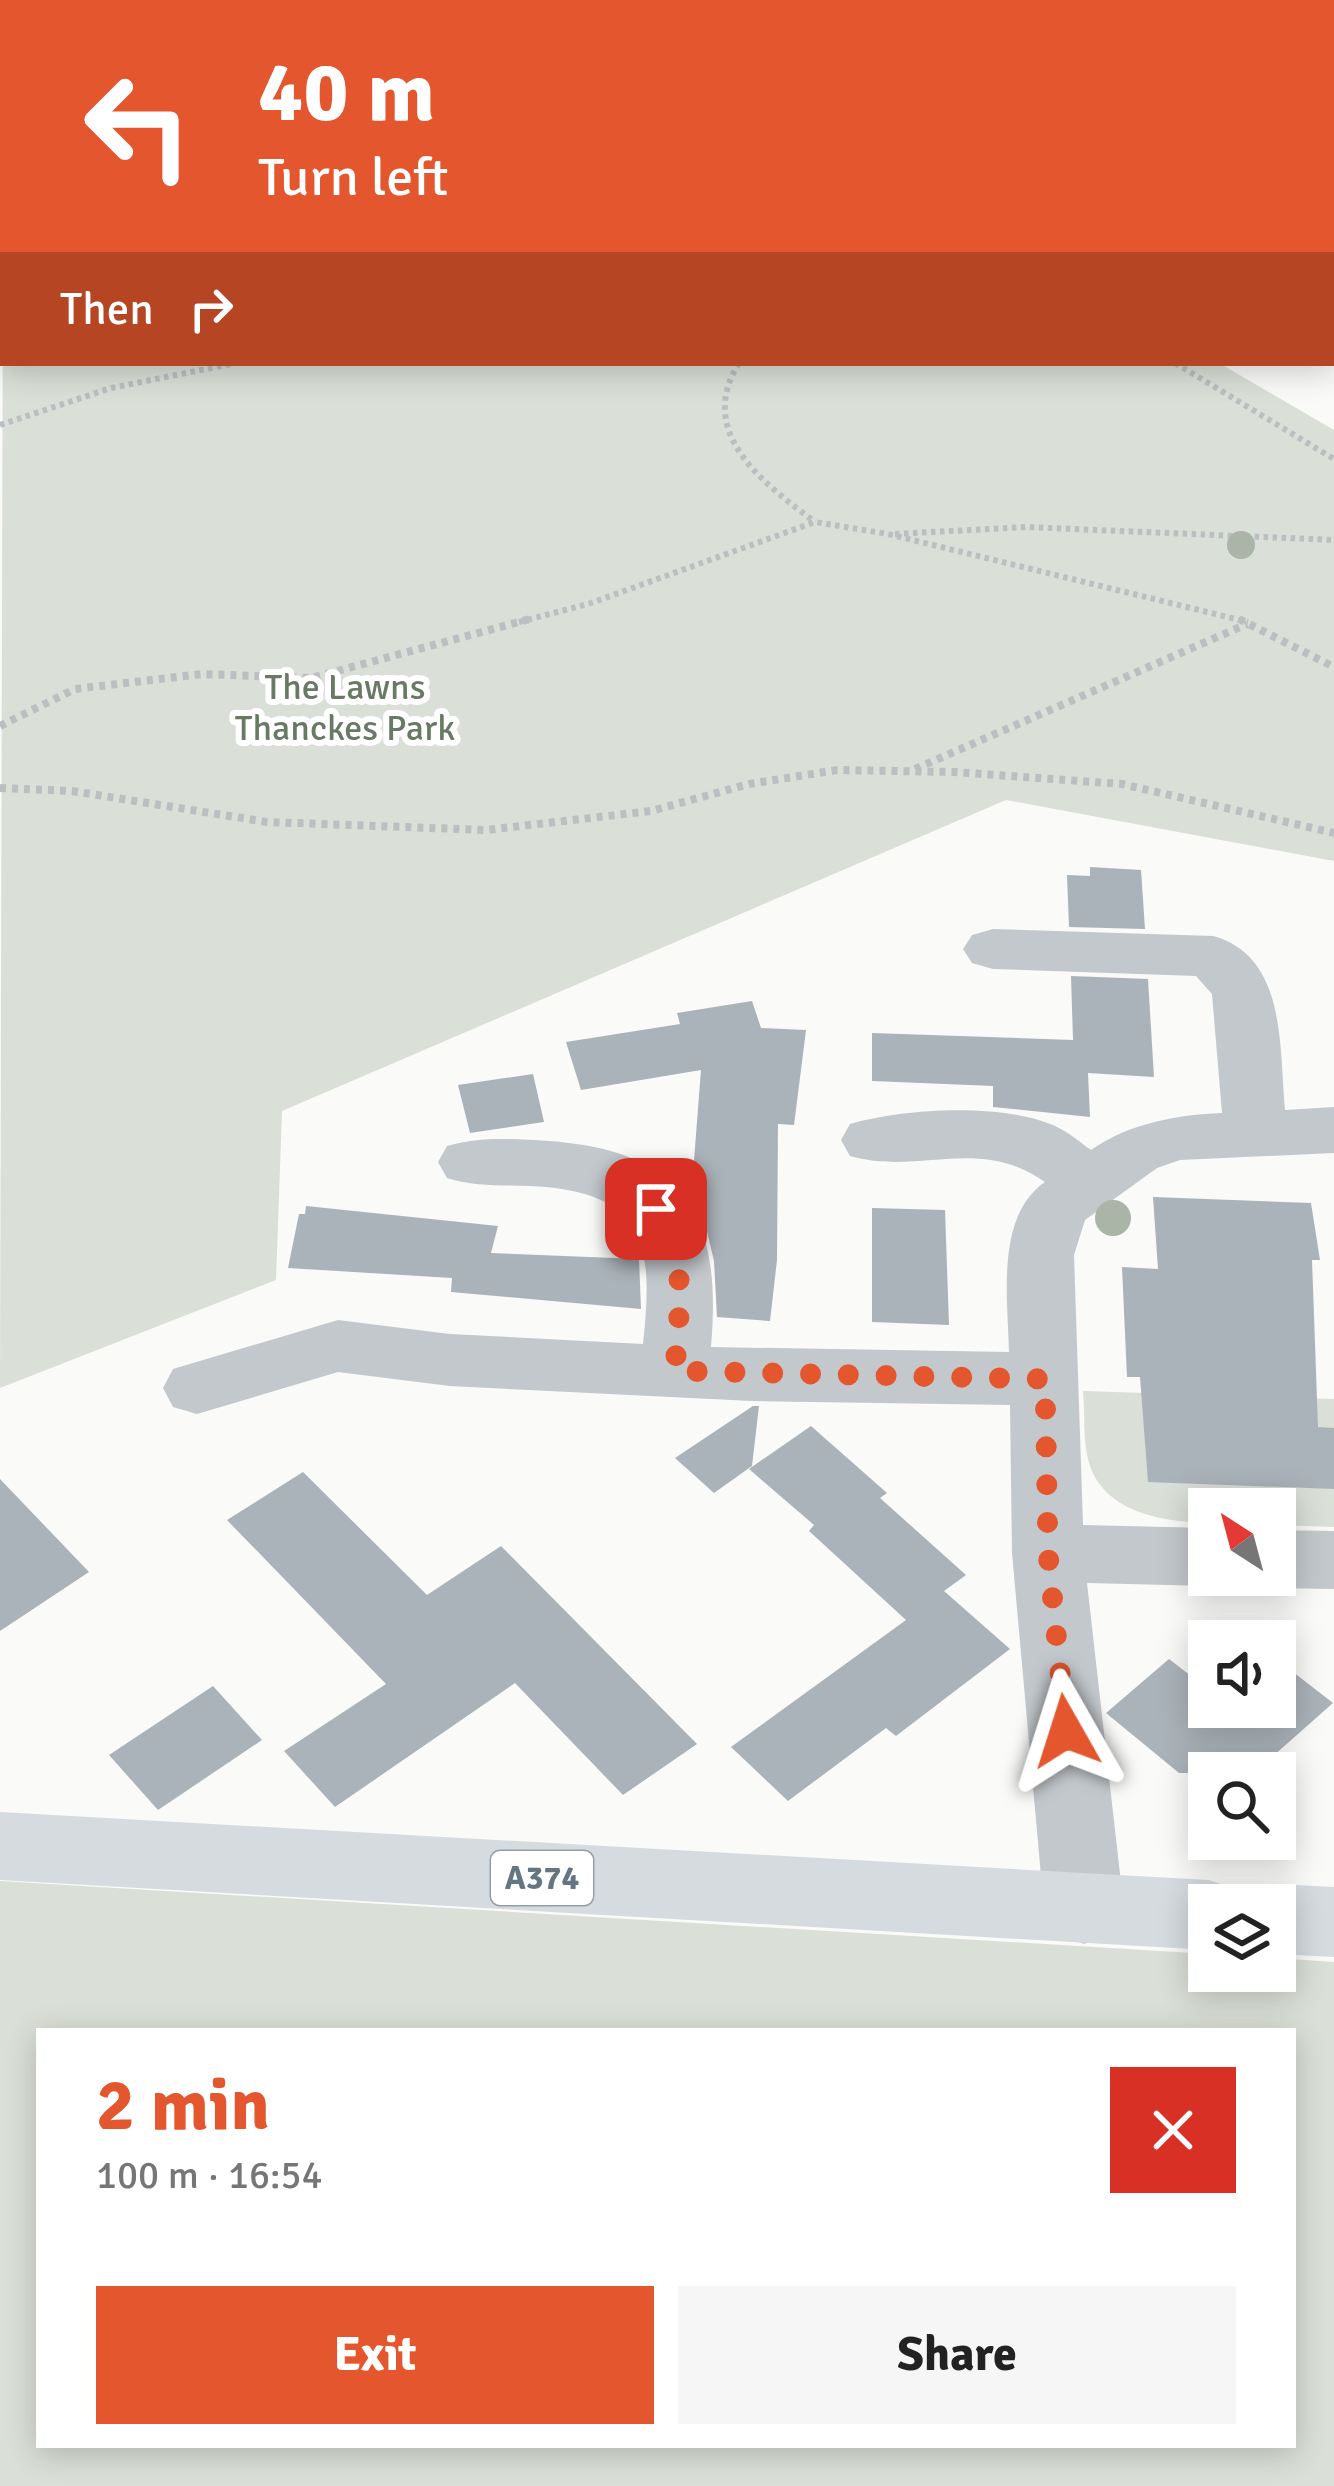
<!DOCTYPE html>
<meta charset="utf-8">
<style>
body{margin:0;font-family:Signika,sans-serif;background:#f6f6f6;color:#222;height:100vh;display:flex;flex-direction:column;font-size:45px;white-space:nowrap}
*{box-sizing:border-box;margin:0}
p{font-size:39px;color:#767676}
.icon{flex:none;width:66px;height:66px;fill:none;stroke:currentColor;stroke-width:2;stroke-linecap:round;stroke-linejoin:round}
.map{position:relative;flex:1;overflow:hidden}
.panel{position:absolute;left:36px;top:2028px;width:1260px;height:420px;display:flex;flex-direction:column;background:#fff;border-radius:0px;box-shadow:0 6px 30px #0003}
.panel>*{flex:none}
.guide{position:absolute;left:0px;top:0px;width:1335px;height:366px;box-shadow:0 6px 30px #0003;background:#e4572e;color:#fff;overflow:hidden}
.needle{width:78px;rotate:324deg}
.fabs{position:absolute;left:1188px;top:1488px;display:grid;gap:24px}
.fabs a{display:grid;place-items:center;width:108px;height:108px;border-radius:0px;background:#fff;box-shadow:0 6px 30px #0003;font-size:60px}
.pin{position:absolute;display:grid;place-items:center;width:102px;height:102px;color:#fff;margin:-51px;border-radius:24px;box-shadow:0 6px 18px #0006}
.me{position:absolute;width:132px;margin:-66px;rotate:354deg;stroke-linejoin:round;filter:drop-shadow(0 0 9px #0008)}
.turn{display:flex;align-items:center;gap:42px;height:252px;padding:0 60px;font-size:54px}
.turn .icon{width:156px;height:156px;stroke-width:2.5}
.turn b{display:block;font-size:84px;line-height:102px}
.then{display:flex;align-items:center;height:114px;padding:0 60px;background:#0003;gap:24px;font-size:45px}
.round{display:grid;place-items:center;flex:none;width:126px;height:126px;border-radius:0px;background:#f6f6f6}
.summary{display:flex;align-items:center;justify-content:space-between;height:204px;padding:0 60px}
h1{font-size:72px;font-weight:700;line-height:90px;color:#e4572e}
.button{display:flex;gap:24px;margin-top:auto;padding:24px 60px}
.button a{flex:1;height:138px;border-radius:0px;background:#e4572e;color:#fff;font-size:48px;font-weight:700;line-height:138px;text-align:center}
.button a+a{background:#f6f6f6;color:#222}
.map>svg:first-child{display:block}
.green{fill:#dadfd7;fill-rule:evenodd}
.water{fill:#bbc7cb}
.building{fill:#aab3b9}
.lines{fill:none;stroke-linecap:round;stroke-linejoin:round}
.path-far1{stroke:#bbbfc2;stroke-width:6;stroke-dasharray:4.5 4.5;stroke-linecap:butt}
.path{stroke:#bbbfc2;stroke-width:8;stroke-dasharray:6 6;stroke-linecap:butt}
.minor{fill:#c3c8cc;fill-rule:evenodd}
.major{fill:#d6dbdf;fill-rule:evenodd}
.tree{fill:#aab4a7}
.route{stroke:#e4572e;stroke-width:21;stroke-dasharray:0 37.8}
.labels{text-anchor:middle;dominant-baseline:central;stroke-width:12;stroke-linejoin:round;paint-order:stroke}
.shield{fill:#fff;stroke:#939fa8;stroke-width:3}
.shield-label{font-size:33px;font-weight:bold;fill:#657683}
.park-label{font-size:36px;fill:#687a64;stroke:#fff}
</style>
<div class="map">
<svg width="1334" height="2486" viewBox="0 0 1334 2486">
<rect width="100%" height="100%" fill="#fafaf8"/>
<path class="green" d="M3 243V363H1219L1334 430V861L1006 800 282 1111 276 1280 0 1388Z
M1083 1391 1334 1399V1527L1275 1525V1509H1209V1523C1164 1522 1101 1513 1088 1459 1083 1438 1085 1413 1083 1391Z
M0 1881 1209 1954V1971H1275V1958L1334 1962V2486H0ZM1293 2031V2445H39V2031Z"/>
<path class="water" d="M834 0H1334V308L1332 3Z"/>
<path class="building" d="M1090 867 1141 870 1145 929 1069 927 1067 875 1090 876Z
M1071 976 1148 979 1154 1077 1088 1073 1090 1117 993 1107V1086L872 1081V1033L1073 1040Z
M752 1001 761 1028 806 1030 794 1125 778 1124 777 1260 770 1321 717 1317 714 1261 706 1227 691 1199 701 1070 581 1090 566 1042 680 1024 677 1013Z
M533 1074 544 1122 470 1133 458 1085Z
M1153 1197 1311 1203 1320 1260H1312L1318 1427 1334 1428V1489L1148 1482 1140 1377H1127L1122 1267 1158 1269Z
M306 1206 498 1226 491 1253 639 1259 641 1309 451 1292 452 1278 288 1268 299 1214H305Z
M872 1208 945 1210 949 1325 872 1322Z
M753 1406H759L752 1466 714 1493 675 1458Z
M811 1426 887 1493 880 1498 966 1575 944 1591 1010 1649 896 1736 886 1728 788 1801 731 1747 906 1620 809 1531 814 1525 749 1469Z
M303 1472 427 1595 501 1546 697 1744 623 1795 515 1683 335 1807 284 1751 386 1684 227 1520Z
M0 1479 89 1572 0 1631Z
M1275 1658 1333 1703 1254 1773H1179L1106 1713 1169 1659 1195 1679 1209 1667V1707H1275Z
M213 1686 262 1740 158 1810 109 1755Z"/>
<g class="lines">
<path class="path-far1" d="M67 3 76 0
M516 3 523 0
M699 3 705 0
M739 363C695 433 763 483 815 522
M1175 363 1334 459
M0 425 111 388 236 363
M895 534 1026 527 1334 540
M519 622 588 604 815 522 888 534 1248 622"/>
<path class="path" d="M1239 619 1334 667
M0 726 75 689 202 674 311 678 530 619
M915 769 1247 624
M0 788 72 791 267 822 486 830 651 811 749 784 837 770 954 772 1122 784 1334 833"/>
<path class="minor" d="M3 108V135L0 136V109Z
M993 929 1213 936C1287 956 1279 1048 1285 1110L1334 1107V1153L1180 1160 1157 1168 1085 1220 1074 1255 1083 1525 1209 1528V1575H1236L1209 1586 1087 1583 1124 1909 1112 1934 1084 1944 1056 1934 1044 1909 1012 1553 1010 1405 752 1401 450 1386 338 1372 197 1414 173 1407 163 1388 173 1369 338 1320 450 1334 643 1344C654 1242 646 1192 531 1186 502 1185 475 1187 447 1178L438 1162 447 1146C480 1136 515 1139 549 1141 688 1151 722 1218 711 1347L1009 1352C1008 1300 995 1216 1045 1182 978 1135 920 1176 850 1156L841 1140 850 1124C904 1108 1009 1102 1059 1128 1071 1134 1081 1143 1091 1150 1130 1123 1176 1115 1222 1113L1212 994 1196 976 993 969 972 963 963 949 972 935Z
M1275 1530 1334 1531V1589L1275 1588 1249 1580 1247 1575H1275Z"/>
<path class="major" d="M0 1812 1209 1880 1237 1890 1243 1903 1247 1894 1275 1884 1334 1887V1957L1275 1954V1905H1209V1950L0 1880Z"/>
</g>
<g class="tree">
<circle cx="1241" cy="545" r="14"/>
<circle cx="1113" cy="1218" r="18"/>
</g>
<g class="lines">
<path class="route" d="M656 1209C690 1255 678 1317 675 1371L1045 1379 1048 1553 1066 1731"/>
</g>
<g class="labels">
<rect class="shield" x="491" y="1851" width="102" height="54" rx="9"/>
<g class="shield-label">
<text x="542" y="1878">A374</text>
</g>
<g class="park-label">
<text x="345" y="687">The Lawns<tspan x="345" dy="41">Thanckes Park</tspan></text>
</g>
</g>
</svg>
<div class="fabs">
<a><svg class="needle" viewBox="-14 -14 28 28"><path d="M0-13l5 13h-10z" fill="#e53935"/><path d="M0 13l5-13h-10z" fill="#767676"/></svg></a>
<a><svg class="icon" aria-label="sound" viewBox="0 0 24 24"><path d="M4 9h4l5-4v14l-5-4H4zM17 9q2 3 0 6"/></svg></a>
<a><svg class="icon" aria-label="search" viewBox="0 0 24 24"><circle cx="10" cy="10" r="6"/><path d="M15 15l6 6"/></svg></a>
<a><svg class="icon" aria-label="layers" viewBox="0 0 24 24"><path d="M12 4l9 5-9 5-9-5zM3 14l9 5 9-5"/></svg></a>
</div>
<div class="pin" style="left:656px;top:1209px;background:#d93025"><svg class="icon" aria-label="arrive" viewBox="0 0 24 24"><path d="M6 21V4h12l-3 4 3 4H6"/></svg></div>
<svg class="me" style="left:1066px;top:1731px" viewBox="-20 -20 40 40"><path d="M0-17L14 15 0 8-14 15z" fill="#e4572e" stroke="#fff" stroke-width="4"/></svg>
<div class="guide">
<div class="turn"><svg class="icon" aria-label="left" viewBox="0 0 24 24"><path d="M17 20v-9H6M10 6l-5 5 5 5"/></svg><div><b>40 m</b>Turn left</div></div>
<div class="then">Then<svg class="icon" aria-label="right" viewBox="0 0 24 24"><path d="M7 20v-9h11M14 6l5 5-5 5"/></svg></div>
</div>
<section class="panel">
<div class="summary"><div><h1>2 min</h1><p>100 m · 16:54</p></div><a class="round" style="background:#d93025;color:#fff"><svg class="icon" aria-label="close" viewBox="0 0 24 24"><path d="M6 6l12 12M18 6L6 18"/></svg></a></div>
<div class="button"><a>Exit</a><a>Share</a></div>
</section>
</div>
